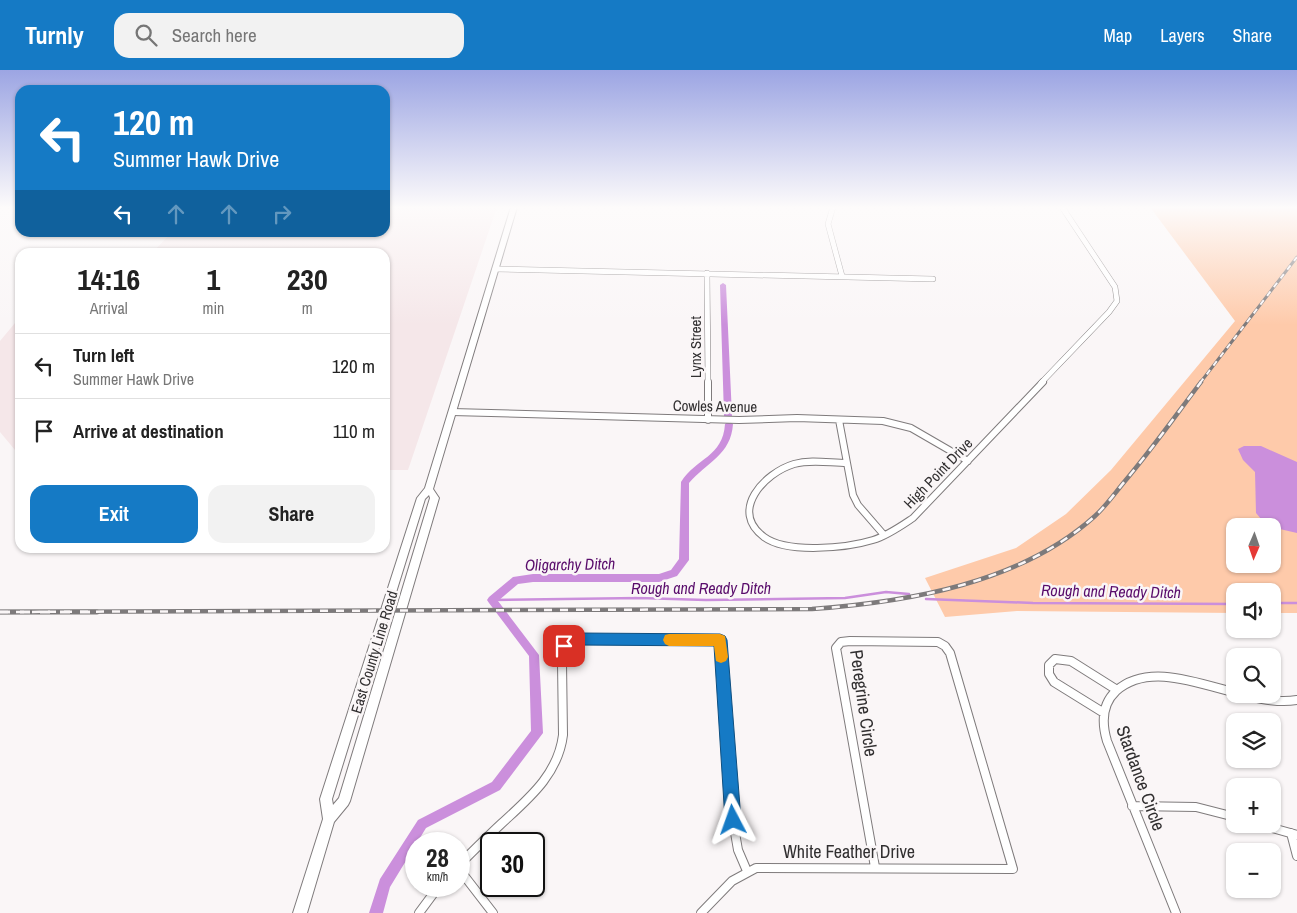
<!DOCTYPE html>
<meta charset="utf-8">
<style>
body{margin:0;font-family:"Archivo Narrow",sans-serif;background:#f2f2f2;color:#222;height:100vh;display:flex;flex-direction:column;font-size:19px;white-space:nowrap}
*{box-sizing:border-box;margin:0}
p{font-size:16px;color:#767676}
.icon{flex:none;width:28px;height:28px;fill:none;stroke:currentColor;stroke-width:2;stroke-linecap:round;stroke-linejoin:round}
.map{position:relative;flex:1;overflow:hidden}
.side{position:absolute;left:15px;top:178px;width:375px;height:305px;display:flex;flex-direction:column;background:#fff;border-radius:15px;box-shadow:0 1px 4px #0004}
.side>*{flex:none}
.hud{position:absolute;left:15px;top:15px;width:375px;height:152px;border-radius:15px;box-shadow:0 1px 4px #0004;background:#157ac5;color:#fff;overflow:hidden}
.needle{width:32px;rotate:182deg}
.fabs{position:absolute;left:1226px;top:448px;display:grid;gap:10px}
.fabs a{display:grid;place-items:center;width:55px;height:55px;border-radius:10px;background:#fff;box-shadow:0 1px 4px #0004;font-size:25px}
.speed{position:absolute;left:405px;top:762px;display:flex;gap:10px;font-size:25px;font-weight:700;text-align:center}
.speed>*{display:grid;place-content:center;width:65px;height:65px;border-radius:50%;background:#fff;box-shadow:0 1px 4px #0004;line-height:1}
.speed small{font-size:12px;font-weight:400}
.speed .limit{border:2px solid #111;border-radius:8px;background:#fff;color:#111}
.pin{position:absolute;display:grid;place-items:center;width:42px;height:42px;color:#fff;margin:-21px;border-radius:10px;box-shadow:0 2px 8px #0006}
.me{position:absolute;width:55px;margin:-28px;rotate:356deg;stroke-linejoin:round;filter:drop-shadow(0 0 4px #0008)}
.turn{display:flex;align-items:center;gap:18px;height:105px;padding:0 15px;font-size:22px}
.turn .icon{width:65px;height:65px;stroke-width:2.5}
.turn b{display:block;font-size:35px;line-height:42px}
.lanes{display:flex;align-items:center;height:48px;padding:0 15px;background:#0003;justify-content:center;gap:25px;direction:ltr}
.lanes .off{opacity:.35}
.eta{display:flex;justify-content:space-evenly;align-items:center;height:85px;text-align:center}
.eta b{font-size:30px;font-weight:700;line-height:35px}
.primary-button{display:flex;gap:10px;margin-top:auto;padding:10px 15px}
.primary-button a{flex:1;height:58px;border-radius:15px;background:#157ac5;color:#fff;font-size:20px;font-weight:700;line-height:58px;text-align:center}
.primary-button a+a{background:#f2f2f2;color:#222}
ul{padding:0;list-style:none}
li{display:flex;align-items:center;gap:15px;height:65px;padding:0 15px;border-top:1px solid #e0e0e0}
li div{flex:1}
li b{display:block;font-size:19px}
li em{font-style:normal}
header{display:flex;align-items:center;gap:30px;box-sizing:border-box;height:70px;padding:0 25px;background:#157ac5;color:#fff}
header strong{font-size:24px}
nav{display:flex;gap:28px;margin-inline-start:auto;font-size:18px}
.search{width:350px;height:45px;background:#f2f2f2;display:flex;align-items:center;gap:12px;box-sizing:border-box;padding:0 18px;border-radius:15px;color:#767676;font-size:19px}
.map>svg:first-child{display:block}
.built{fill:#f5e7e9}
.green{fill:#fecaaa;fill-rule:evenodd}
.water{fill:#cb8fdc}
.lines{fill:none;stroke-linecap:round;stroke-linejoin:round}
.stream{stroke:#cb8fdc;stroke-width:2.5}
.canal{fill:#cb8fdc;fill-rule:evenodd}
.street-far2-casing{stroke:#7f7b7c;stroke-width:6}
.street-far1-casing{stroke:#7f7b7c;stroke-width:8}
.street-casing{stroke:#7f7b7c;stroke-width:10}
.secondary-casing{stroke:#7f7b7c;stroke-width:2}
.street-far2{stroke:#fff;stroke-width:5}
.street-far1{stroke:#fff;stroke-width:6}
.street{stroke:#fff;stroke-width:8}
.secondary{fill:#fff;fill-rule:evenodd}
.rail-far2-casing{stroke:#7d7a7b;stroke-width:3}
.rail-far1-casing{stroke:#7d7a7b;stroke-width:4.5}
.rail-casing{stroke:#7d7a7b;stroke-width:5}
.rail-far2{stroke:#faf6f7;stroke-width:2;stroke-dasharray:5.5;stroke-linecap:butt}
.rail-far1{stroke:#faf6f7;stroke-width:2.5;stroke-dasharray:8;stroke-linecap:butt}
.rail{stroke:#faf6f7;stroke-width:3;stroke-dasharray:10;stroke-linecap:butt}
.route{fill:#157ac5;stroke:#0e4f80}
.slow{fill:#f59e0b}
.labels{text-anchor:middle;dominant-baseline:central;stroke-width:5;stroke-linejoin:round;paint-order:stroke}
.street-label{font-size:15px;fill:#312f30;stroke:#faf6f7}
.water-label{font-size:16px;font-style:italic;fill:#590c6b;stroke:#faf6f7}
.near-street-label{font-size:18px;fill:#312f30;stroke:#faf6f7}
</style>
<header>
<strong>Turnly</strong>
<div class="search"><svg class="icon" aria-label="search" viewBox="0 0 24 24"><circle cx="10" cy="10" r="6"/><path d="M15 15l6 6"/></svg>Search here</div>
<nav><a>Map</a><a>Layers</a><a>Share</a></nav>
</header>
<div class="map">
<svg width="1297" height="843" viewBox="0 0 1297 843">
<rect width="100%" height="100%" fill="#faf6f7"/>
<path class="built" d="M385 137H497L408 400H385V182H153L171 163 385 162Z
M20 247V386L0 362V271Z"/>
<path class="green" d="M1150 137H1297V543H1273L1272 521H1235V543L1017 541 945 547 925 508 1016 478 1066 444 1111 400 1235 251ZM1235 456H1272V494H1235Z"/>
<path class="water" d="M1244 376H1261L1297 392V463L1267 456 1256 443 1255 402 1243 390 1238 379Z"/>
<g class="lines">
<path class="stream" d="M926 529 1033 533 1235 534
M492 530 639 528 706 530 845 528 886 522 909 524
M1272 533H1297"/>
<path class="canal" d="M723 213 726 215 732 346 728 349 724 346 720 215Z
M729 351 733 354C731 385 707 392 689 413V490L677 506 659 512H533L518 514 498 531 539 585 543 663 500 720 426 758 390 817 383 843H369L380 809 418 750 492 712 531 661 529 586 489 533 487 530 489 527 513 507 533 504H659L671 500 679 489 681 412C696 388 723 387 725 354Z"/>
<g class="street-far2-casing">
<path id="street-far2" d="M833 137 828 154 842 206
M495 199 933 209
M707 203 708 313
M1041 313 1109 242 1117 231 1115 217 1062 137"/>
</g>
<g class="street-far1-casing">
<path id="street-far1" d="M708 312V350
M452 342 739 350 797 348 883 351 911 358 968 391
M839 350 853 425 858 435 884 465
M847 393C830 393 811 389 794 394 764 403 729 441 764 467 787 484 847 478 873 470 887 466 901 456 913 448L1043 312"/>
</g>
<g class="street-casing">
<path id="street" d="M1104 643 1054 612 1049 604V595L1055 589 1071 591 1117 620
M1132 736 1196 737 1235 747
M1258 754 1297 765
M1291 763 1297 786
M459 795C473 781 486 768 501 754 528 729 558 705 563 665L562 593 567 573 579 569 720 570 734 757 738 780 747 801
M459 799 493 843
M419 843 439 816
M701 843 732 811 756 798 1013 799 950 583 945 576 938 572 850 571 841 572 836 578 875 797
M1176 843 1107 671C1102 654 1101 635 1116 621 1162 580 1242 640 1297 630"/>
</g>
<g class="secondary-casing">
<path id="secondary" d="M511 137H517L433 419 439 428 350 731 348 735 334 752 307 843H293L323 749 320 729 417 428 425 418ZM429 425 430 428 339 728 333 735 332 729 425 429Z"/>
</g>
<use href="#street-far2" class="street-far2"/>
<use href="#street-far1" class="street-far1"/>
<use href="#street" class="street"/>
<use href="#secondary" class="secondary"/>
<g class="rail-far2-casing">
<path id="rail-far2" d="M1200 313 1297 187"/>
</g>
<g class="rail-far1-casing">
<path id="rail-far1" d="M0 542 812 539C909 532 1021 513 1095 446 1106 436 1115 423 1125 411 1152 379 1176 345 1201 312"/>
</g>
<g class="rail-casing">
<path id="rail" d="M0 542H97"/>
</g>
<use href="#rail-far2" class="rail-far2"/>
<use href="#rail-far1" class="rail-far1"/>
<use href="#rail" class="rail"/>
</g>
<linearGradient id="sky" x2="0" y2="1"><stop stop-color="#9ca5e3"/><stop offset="0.54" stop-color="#fdfbfb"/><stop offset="1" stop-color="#fdfbfb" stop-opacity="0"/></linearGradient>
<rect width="1297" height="255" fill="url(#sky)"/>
<path class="route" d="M579 563 720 564 725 566 727 570 741 750 738 755 733 757 727 755 725 750 714 576 579 575 564 583 560 581 558 576 565 567Z"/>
<path class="slow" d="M669 564H720L725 566 728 587 726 591 721 593 716 591 714 576H669L665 574 663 570 665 565Z"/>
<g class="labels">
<g class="street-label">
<text transform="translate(695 277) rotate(-90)">Lynx Street</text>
<text transform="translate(715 336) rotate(1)">Cowles Avenue</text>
<text transform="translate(938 403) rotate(-46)">High Point Drive</text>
<text transform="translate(374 582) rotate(-73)">East County Line Road</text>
</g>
<g class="water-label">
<text transform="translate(570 494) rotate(-1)">Oligarchy Ditch</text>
<text x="701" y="518">Rough and Ready Ditch</text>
<text transform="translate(1111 521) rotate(1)">Rough and Ready Ditch</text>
</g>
<g class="near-street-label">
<text transform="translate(864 633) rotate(82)">Peregrine Circle</text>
<text transform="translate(1141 708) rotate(70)">Stardance Circle</text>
<text x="849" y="781">White Feather Drive</text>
</g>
</g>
</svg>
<div class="fabs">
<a><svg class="needle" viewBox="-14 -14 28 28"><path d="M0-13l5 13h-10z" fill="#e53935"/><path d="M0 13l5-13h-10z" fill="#767676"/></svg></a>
<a><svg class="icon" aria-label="sound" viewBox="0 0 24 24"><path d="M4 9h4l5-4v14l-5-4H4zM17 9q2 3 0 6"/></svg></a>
<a><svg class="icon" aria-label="search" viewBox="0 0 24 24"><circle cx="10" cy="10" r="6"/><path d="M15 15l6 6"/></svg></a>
<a><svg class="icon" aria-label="layers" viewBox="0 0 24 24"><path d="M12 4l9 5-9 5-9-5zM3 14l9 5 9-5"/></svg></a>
<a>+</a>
<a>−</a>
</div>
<div class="speed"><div>28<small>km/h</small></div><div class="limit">30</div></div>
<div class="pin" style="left:564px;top:576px;background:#d93025"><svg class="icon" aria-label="arrive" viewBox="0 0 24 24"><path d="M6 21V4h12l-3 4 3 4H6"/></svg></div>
<svg class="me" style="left:733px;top:750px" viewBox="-20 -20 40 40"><path d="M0-17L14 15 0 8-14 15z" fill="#157ac5" stroke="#fff" stroke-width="4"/></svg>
<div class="hud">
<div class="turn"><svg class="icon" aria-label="left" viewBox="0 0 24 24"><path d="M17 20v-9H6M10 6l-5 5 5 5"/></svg><div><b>120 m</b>Summer Hawk Drive</div></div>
<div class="lanes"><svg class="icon" aria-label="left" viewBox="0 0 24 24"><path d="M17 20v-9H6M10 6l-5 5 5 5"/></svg><svg class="icon off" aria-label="ahead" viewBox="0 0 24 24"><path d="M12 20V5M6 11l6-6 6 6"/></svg><svg class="icon off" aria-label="ahead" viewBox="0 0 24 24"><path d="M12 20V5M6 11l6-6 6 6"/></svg><svg class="icon off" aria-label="right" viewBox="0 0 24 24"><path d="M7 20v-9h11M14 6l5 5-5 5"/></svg></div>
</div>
<section class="side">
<div class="eta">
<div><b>14:16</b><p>Arrival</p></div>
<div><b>1</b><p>min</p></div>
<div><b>230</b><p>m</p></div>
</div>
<ul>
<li><svg class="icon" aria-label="left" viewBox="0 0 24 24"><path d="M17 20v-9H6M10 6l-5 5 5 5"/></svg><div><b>Turn left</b><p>Summer Hawk Drive</p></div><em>120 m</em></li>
<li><svg class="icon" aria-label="arrive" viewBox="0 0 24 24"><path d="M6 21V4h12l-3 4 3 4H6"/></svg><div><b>Arrive at destination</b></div><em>110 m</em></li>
</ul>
<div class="primary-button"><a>Exit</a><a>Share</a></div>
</section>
</div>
